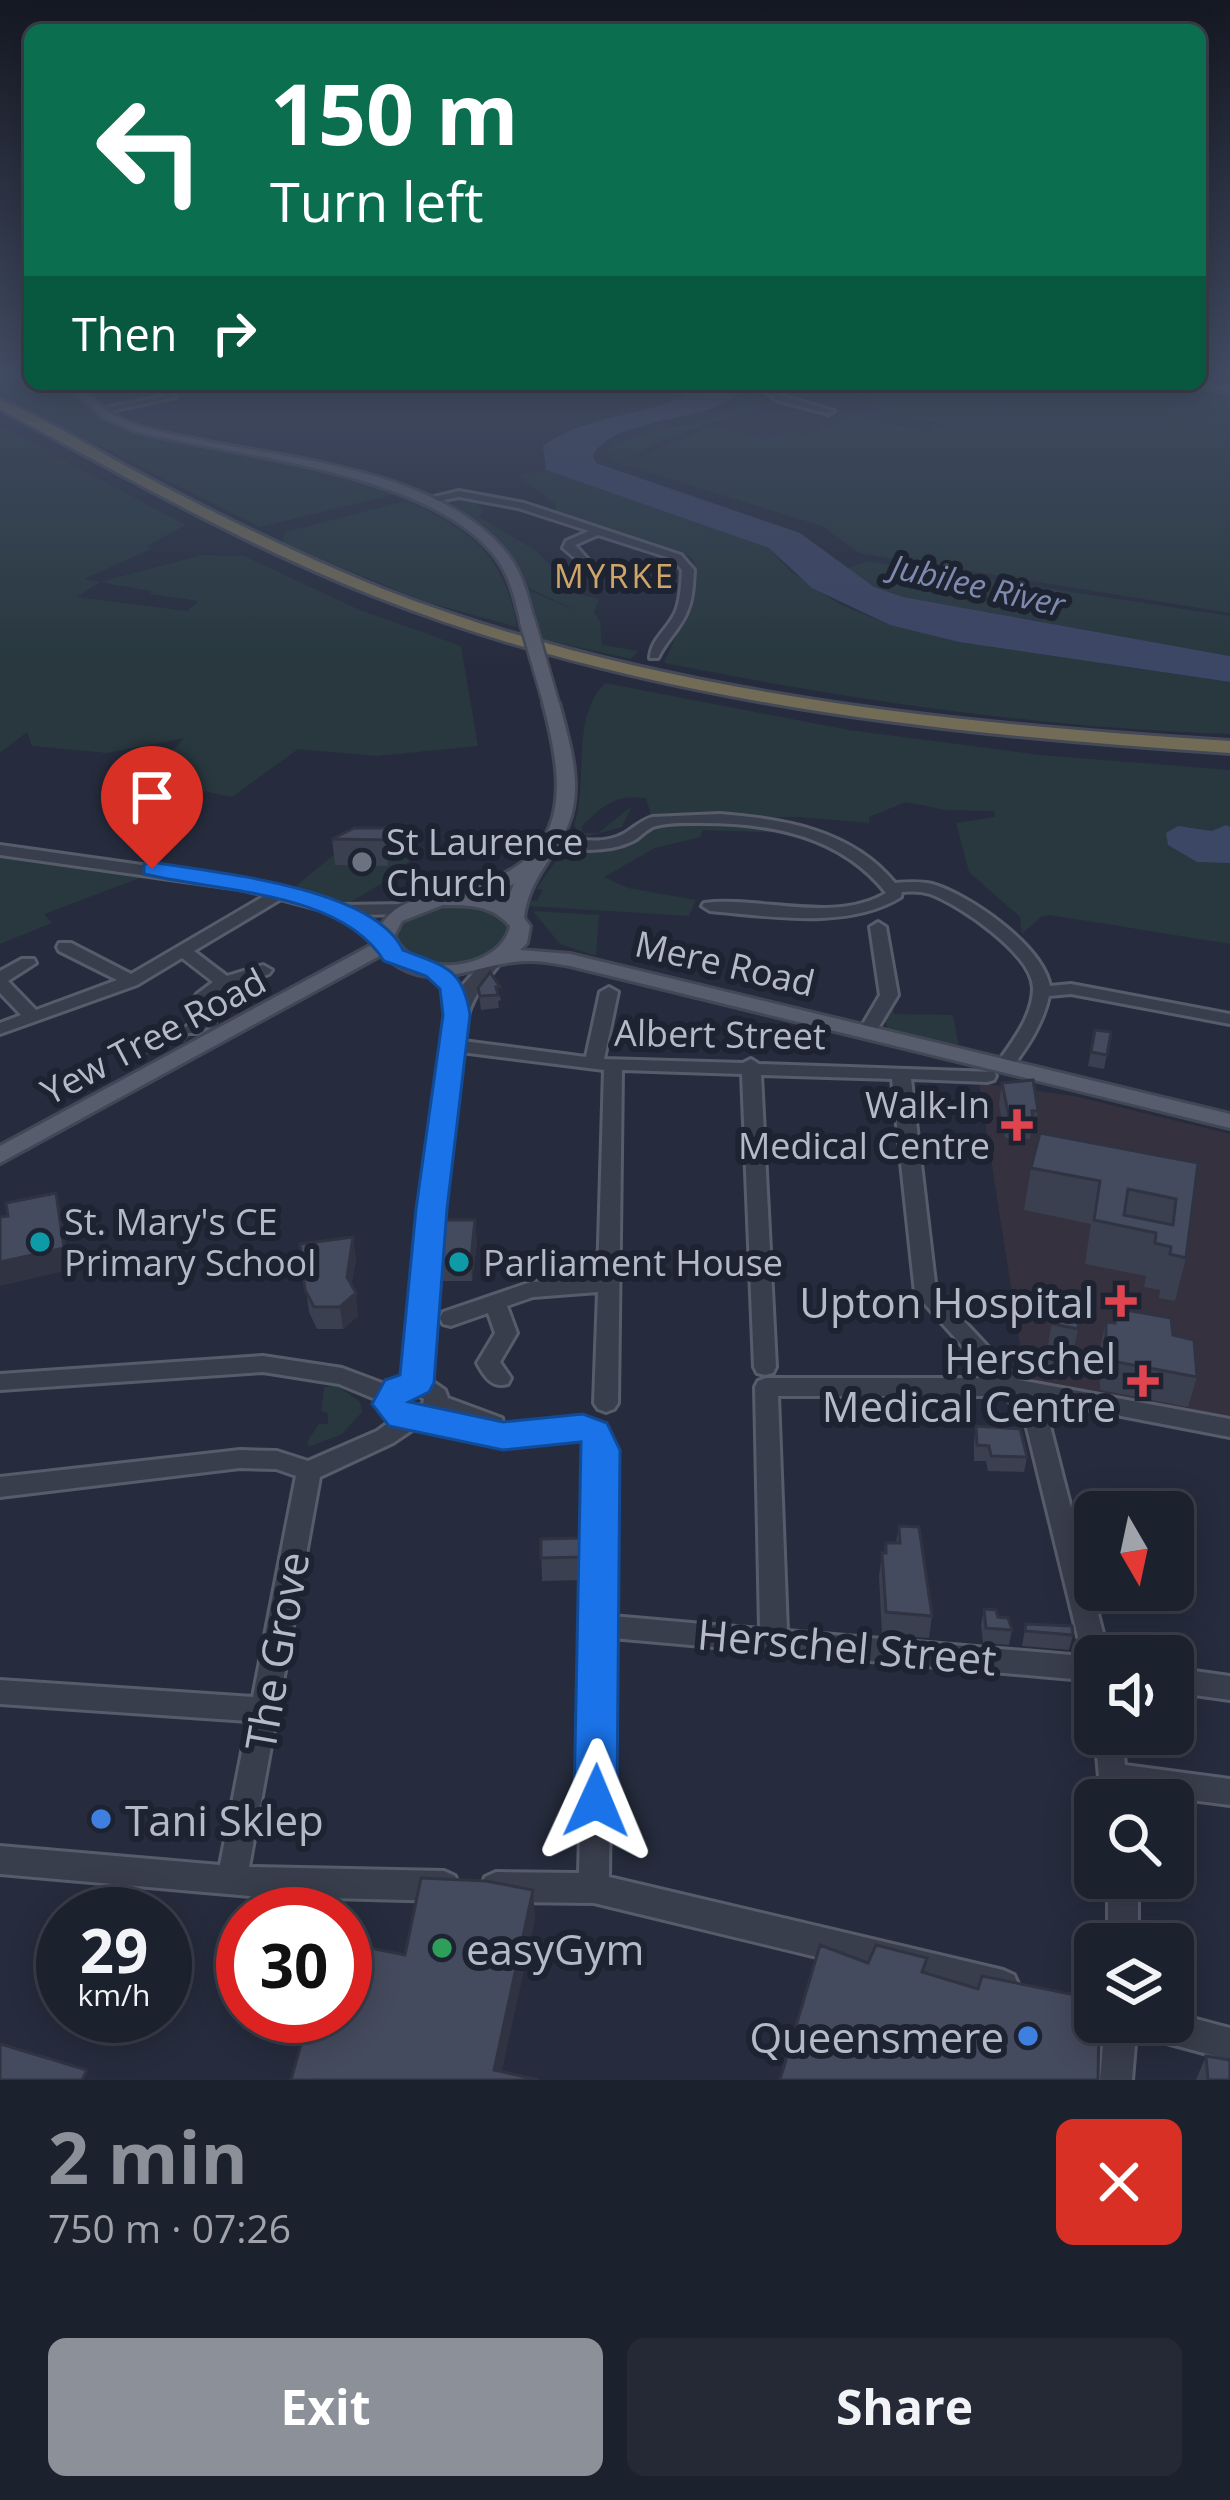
<!DOCTYPE html>
<meta charset="utf-8">
<style>
body{margin:0;font-family:"Open Sans",sans-serif;background:#252936;color:#f1f3f6;height:100vh;display:flex;flex-direction:column;font-size:45px;white-space:nowrap}
*{box-sizing:border-box;margin:0}
p{font-size:39px;color:#a0a3aa}
.icon{flex:none;width:66px;height:66px;fill:none;stroke:currentColor;stroke-width:2;stroke-linecap:round;stroke-linejoin:round}
.map{position:relative;height:2080px;overflow:hidden}
.drawer{display:flex;flex-direction:column;background:#1c212e;flex:1}
.drawer>*{flex:none}
.hud{position:absolute;left:24px;top:24px;width:1182px;height:366px;border-radius:18px;box-shadow:0 6px 30px #0003,0 0 0 3px #3a3e4a;background:#0b6e4f;color:#fff;overflow:hidden}
.needle{width:78px;rotate:171deg}
.buttons{position:absolute;left:1074px;top:1491px;display:grid;gap:24px}
.buttons a{display:grid;place-items:center;width:120px;height:120px;border-radius:18px;background:#1c212e;box-shadow:0 6px 30px #0003,0 0 0 3px #3a3e4a;font-size:60px}
.speed{position:absolute;left:36px;top:1887px;display:flex;gap:24px;font-size:60px;font-weight:700;text-align:center}
.speed>*{display:grid;place-content:center;width:156px;height:156px;border-radius:50%;background:#1c212e;box-shadow:0 6px 30px #0003,0 0 0 3px #3a3e4a;line-height:1}
.speed small{font-size:30px;font-weight:400}
.speed .limit{border:18px solid #d22;background:#fff;color:#111}
.pin{position:absolute;display:grid;place-items:center;width:102px;height:102px;color:#fff;margin:-123px -51px;border-radius:50% 50% 50% 0;rotate:-45deg;box-shadow:0 0 12px #0007}
.pin .icon{rotate:45deg}
.me{position:absolute;width:132px;margin:-66px;rotate:1deg;stroke-linejoin:round;filter:drop-shadow(0 0 9px #0008)}
.turn{display:flex;align-items:center;gap:42px;height:252px;padding:0 48px;font-size:54px}
.turn .icon{width:156px;height:156px;stroke-width:2.5}
.turn b{display:block;font-size:84px;line-height:102px}
.then{display:flex;align-items:center;height:114px;padding:0 48px;background:#0003;gap:24px;font-size:45px}
.round{display:grid;place-items:center;flex:none;width:126px;height:126px;border-radius:18px;background:#252936}
.overview{display:flex;align-items:center;justify-content:space-between;height:204px;padding:0 48px}
h1{font-size:72px;font-weight:700;line-height:90px;color:#8c9099}
.cta{display:flex;gap:24px;margin-top:auto;padding:24px 48px}
.cta a{flex:1;height:138px;border-radius:18px;background:#8c9099;color:#fff;font-size:48px;font-weight:700;line-height:138px;text-align:center}
.cta a+a{background:#252936;color:#f1f3f6}
.map>svg:first-child{display:block}
.medical{fill:#35313e}
.green{fill:#28383e;fill-rule:evenodd}
.water{fill:#3c4665}
.lines{fill:none;stroke-linecap:round;stroke-linejoin:round}
.minor-casing{stroke:#575c6b;stroke-width:6}
.major-casing{stroke:#424756;stroke-width:6}
.highway-casing{stroke:#444958;stroke-width:6}
.minor{fill:#393e4d;fill-rule:evenodd}
.major{fill:#585d6d;fill-rule:evenodd}
.highway{fill:#726c57;fill-rule:evenodd}
.major-bridge-casing{stroke:#424756;stroke-width:20;stroke-linecap:butt}
.major-bridge{stroke:#585d6d;stroke-width:15}
.wall{fill:#3b4051}
.shaded-wall{fill:#303442}
.building{fill:#454b5e;stroke:#303442;stroke-width:3;fill-rule:evenodd}
.route{fill:#1a73e8;stroke:#114b97;stroke-width:3}
.worship-dot{fill:#6b7280;stroke:#1e2332;stroke-width:4.5}
.health-dot{fill:#e0444e;stroke:#1e2332;stroke-width:4.5}
.culture-dot{fill:#0f9aa8;stroke:#1e2332;stroke-width:4.5}
.shop-dot{fill:#3f7fe0;stroke:#1e2332;stroke-width:4.5}
.leisure-dot{fill:#2e9e5b;stroke:#1e2332;stroke-width:4.5}
.labels{text-anchor:middle;dominant-baseline:central;stroke-width:12;stroke-linejoin:round;paint-order:stroke}
.far-neighbourhood-label{font-size:33px;letter-spacing:3px;fill:#cea66a;stroke:#1e2332}
.far-water-label{font-size:33px;font-style:italic;fill:#7f8bae;stroke:#1e2332}
.poi-label{font-size:36px;fill:#b5bac8;stroke:#1e2332;text-anchor:start}
.street-label{font-size:36px;fill:#b5bac8;stroke:#1e2332}
.near-poi-label{font-size:42px;fill:#b5bac8;stroke:#1e2332;text-anchor:end}
.near-street-label{font-size:42px;fill:#b5bac8;stroke:#1e2332}
</style>
<div class="map">
<svg width="1230" height="2080" viewBox="0 0 1230 2080">
<rect width="100%" height="100%" fill="#262c3d"/>
<path class="medical" d="M979 1083 1074 1096 1230 1134V1420L1026 1383Z"/>
<path class="green" d="M907 384H1010L1018 391 982 409 1042 384H1128L1222 398 1216 392H1230V613L859 553 822 526 624 465 611 459 607 449C653 423 717 429 756 392L764 400 753 410 662 439 627 462 712 426 766 439 788 431 808 435 856 416 927 432 946 424 888 415 868 400Z
M66 388C134 466 305 447 396 494L260 527 3 397Z
M0 426 186 525 147 546 151 549 84 579 100 582 203 555 244 556 360 610 461 646 478 746 376 756 298 749 232 797 147 779 184 738 107 753 32 746 27 732 0 753ZM100 582 151 591V594L199 601 187 611 77 597Z
M546 470 769 548 790 571 839 604 890 625 959 642 1230 682V734C1039 728 852 700 664 663L688 609 694 561 690 556 602 533 554 512 556 505 518 475Z
M447 496 469 498 466 502 473 498 486 500 475 503 484 509 479 517 535 550 579 594 599 599 594 612 600 622 602 645 638 651 631 659 542 639 530 591 579 612 529 588C514 553 489 520 450 506L453 504 437 503Z
M406 501C470 528 505 556 517 627L423 601 282 543 285 532Z
M867 561 1230 616V656L903 597 874 587 845 569Z
M605 683 849 730 1041 755 1230 770V944L1050 915 1042 916 1022 934 1020 917 969 872 956 823 995 817 994 811 946 810 906 802 869 817V823L800 817 652 818 646 798C614 794 603 806 581 827L584 833H598L632 806 622 827 582 838 574 825C589 778 570 719 605 683Z
M772 824 788 833 703 830 700 837 655 848 604 877 628 888 696 900 689 916 527 906 530 900 537 901 543 890 536 889 560 855 605 848 651 825Z
M358 835 423 847 396 875 347 904 296 886Z
M0 857 10 859 145 876 44 914 52 923 0 944Z
M444 903C578 900 475 1007 398 948 385 917 421 911 444 903Z
M533 911 599 915 596 956 560 944Z
M891 997 894 1014 953 1015 959 1047 888 1029 884 1019 879 1018Z
M337 1386 360 1402 362 1412 342 1434 309 1447 307 1442 319 1424H328V1413L321 1411 324 1387Z"/>
<path class="water" d="M708 384H755C741 392 731 401 714 407 683 420 607 424 593 456L596 463 800 533 874 587 903 597 1230 656V682L959 642 890 625 812 588 769 548 546 470 543 446C592 410 658 418 708 384Z
M1226 825 1230 827V863L1197 862 1168 845 1166 833 1178 826 1212 831Z"/>
<g class="lines">
<g class="minor-casing">
<path id="minor" d="M154 384H163L176 397 101 413 96 410 164 396Z
M761 384H767L782 396 834 411 829 414 776 400 761 388Z
M459 491 524 503 681 555 694 570C693 584 693 599 687 612 680 629 666 641 658 658H650C651 639 667 630 675 613 681 600 681 584 682 570L673 559 598 535 575 545 594 566 588 569 563 548 566 541 589 531 518 508 459 497 423 504 418 501Z
M720 814C784 819 852 830 895 883 907 882 920 881 932 884 970 895 1042 945 1050 986L1071 984 1230 1014V1024L1071 994 1049 996C1043 1024 1028 1046 1011 1069H999L996 1065C1011 1043 1033 1017 1033 988 1032 954 960 905 930 894 920 891 912 891 902 892L901 897C848 930 769 916 710 911L702 906 704 903C760 896 835 924 886 893 841 836 771 823 702 823 688 823 670 822 656 826 647 828 641 837 633 841 609 853 565 853 543 840L551 835C574 839 603 846 625 833 635 827 640 821 652 817Z
M0 845 241 879 340 905 408 904 416 909 408 914 360 915 390 932 392 936 384 941 337 914 281 899 194 951 227 976 263 965 272 970 269 974 224 990 207 1006 215 1022 198 1033H186L183 1029 196 1020 189 1006 197 994 213 982 182 958 137 985 0 1034V1023L21 1015 0 993V971L22 959H34L36 963 8 981 36 1010 117 980 59 951 57 947 59 943H71L131 974 266 895 240 889 0 855Z
M878 922 886 927 898 995 874 1035 868 1036 859 1031 880 995 870 927Z
M493 957 501 962C478 991 467 1003 463 1041L586 1057 600 992 609 987 618 992 604 1059 743 1063 751 1059 759 1064 994 1072 996 1076 994 1080 987 1082 911 1079 936 1291 1019 1380 1230 1419V1437L1033 1399 1050 1426 1104 1637 1100 1645 1091 1648 1082 1645 1078 1637 1027 1428 1006 1396H778L787 1631 1095 1657V1681L612 1638 609 1877 1003 1970 1014 1975 1019 1986 1014 1997 1003 2002 594 1903 496 1902 485 1897 481 1887 485 1877 496 1872 579 1873 590 1450 583 1437 503 1445 418 1426 393 1443 320 1477 279 1704 282 1710 276 1719 249 1867 444 1871 455 1876 459 1886 455 1896 444 1901 250 1896 0 1874V1846L220 1865 248 1721 0 1704V1680L253 1697 296 1476 276 1469 240 1468 0 1497V1477L240 1450 277 1451 308 1461 377 1431 392 1420 386 1418 380 1401 339 1384 263 1372 0 1390V1374L263 1356 342 1368 390 1386 406 1378 421 1209 448 1015 444 988 426 971 429 967H441L461 987 487 958ZM461 1052 604 1070 598 1277 531 1282 443 1312 440 1318 443 1324 451 1326 488 1313 495 1333 477 1363C484 1376 492 1389 508 1384L511 1378 500 1362 517 1333 507 1306 533 1297 598 1292 594 1403 598 1409 606 1412 614 1409 618 1403 622 1070 742 1074 754 1367 757 1373 765 1375 773 1373 776 1367 761 1075 892 1079 915 1293 991 1378H766L758 1381 755 1387 760 1629 612 1616 614 1450 603 1426 583 1419 504 1427 502 1418 448 1398 445 1390 429 1379 441 1209ZM416 1394 424 1399 423 1404 411 1409 405 1407 403 1400Z
M177 1030 186 1035 183 1039 137 1055 128 1050 131 1046Z
M1173 1668 1230 1676V1700L1173 1692Z
M1095 1732 1122 1734 1125 1765 1230 1779V1805L1128 1792 1129 1800H1101Z
M1108 1878H1138V1944H1108Z
M1173 2013 1230 2028V2060L1148 2038 1136 2032 1132 2080H1100L1105 2022H1173Z"/>
</g>
<g class="major-casing">
<path id="major" d="M1200 383 1230 386V392L1166 384Z
M66 384H77C88 394 100 406 112 414 140 431 178 435 209 442 303 460 442 474 506 552 522 572 528 596 534 620L527 624 520 620C515 599 510 577 497 559 434 472 234 456 134 431L104 418Z
M617 384 691 387 783 384 691 393Z
M551 698 559 703C569 741 584 786 568 825 554 859 528 880 524 918L530 926 527 943 520 950 570 954 1230 1114V1128L570 966C557 964 544 961 531 961 478 960 430 1000 383 954L0 1163V1146L377 942 374 936C397 897 411 903 451 893 564 865 571 807 543 703ZM514 884 506 903 479 895ZM443 905C470 905 492 905 510 926 502 970 414 982 394 936L402 921Z"/>
</g>
<g class="highway-casing">
<path id="highway" d="M0 400C47 419 92 448 137 472 217 515 299 555 383 589 652 694 945 723 1230 741V753C941 734 646 703 374 596 244 545 123 475 0 409Z"/>
</g>
<use href="#minor" class="minor"/>
<use href="#major" class="major"/>
<use href="#highway" class="highway"/>
<g class="major-bridge-casing">
<path id="major-bridge" d="M527 620 551 703"/>
</g>
<use href="#major-bridge" class="major-bridge"/>
</g>
<path class="wall" d="M811 384H892L862 395 810 389Z
M389 828 392 853 388 866 335 865 332 839Z
M490 972 501 1000 498 1001 499 1008 481 1010 478 988Z
M1095 1030 1111 1032 1104 1069 1088 1066Z
M1002 1083 1038 1111 1034 1132H1031L1030 1139 1005 1138 999 1104Z
M1198 1163 1186 1258 1175 1301 1159 1298 1160 1290 1144 1287 1146 1276 1085 1264 1091 1224 1024 1210 1031 1168Z
M477 1242 472 1281H441L439 1259Z
M300 1244 356 1259 351 1286 358 1316 343 1329H317L309 1312Z
M1056 1300 1078 1329 1069 1373 1044 1368Z
M1115 1308 1173 1335 1197 1377 1188 1407 1100 1390 1099 1352 1106 1322 1112 1323Z
M976 1426 1027 1457 1024 1472 988 1471 986 1461H974V1441Z
M899 1526 932 1616 929 1638 882 1635 879 1576 882 1553H884L886 1543H896Z
M582 1538V1580L542 1581 541 1539Z
M984 1609 998 1617 1012 1630 1009 1645 983 1643 981 1625Z
M1026 1624 1073 1635 1069 1650 1022 1646Z
M1206 2056 1230 2080H1196Z"/>
<path class="shaded-wall" d="M863 384H892L862 395Z
M389 828 392 853 388 866 386 840Z
M56 1193 62 1215 69 1270 0 1286V1262Z
M475 1220 477 1242 472 1281 471 1259Z
M353 1237 356 1259 349 1299 356 1293 358 1316 343 1329 340 1307Z
M533 1890 535 1920 500 2080 494 2070Z"/>
<path class="building" d="M354 828H389L386 840 332 839Z
M490 972 500 987H496L498 995 480 996 478 988Z
M1095 1030 1111 1032 1107 1055 1091 1052Z
M1033 1080 1038 1111H1032L1033 1118 1009 1117 1002 1083Z
M1040 1133 1198 1163 1186 1258 1170 1254 1171 1247 1155 1243 1156 1233 1094 1220 1100 1181 1031 1168ZM1128 1189 1176 1199 1173 1225 1124 1215Z
M56 1193 64 1248 0 1262V1217L8 1216 6 1203Z
M444 1220H475L471 1259H439Z
M353 1237 347 1277 356 1293 340 1307H314L305 1290 300 1244Z
M1056 1300 1080 1305 1078 1329 1053 1324Z
M1115 1308 1171 1318 1173 1335 1194 1340 1197 1377 1106 1360V1322L1115 1323Z
M976 1426 1020 1429 1027 1457 991 1456 989 1446 977 1445Z
M899 1526 919 1527 932 1616 886 1612 882 1553H886V1543H900Z
M582 1538V1557L541 1558V1539Z
M984 1609 996 1610 998 1617 1008 1618 1012 1630 986 1628Z
M1026 1624 1072 1626 1073 1635 1025 1631Z
M421 1878 486 1881 533 1890 494 2070 539 2080H291L309 2016H345V1943L405 1955Z
M820 1945 868 1963 876 1945 927 1958 922 1972 978 1989 982 1976 1095 1999V2022H1099L1098 2080H780Z
M0 2044 87 2070 82 2080H0Z
M1206 2056 1230 2060V2080H1208Z"/>
<linearGradient id="sky" x2="0" y2="1"><stop stop-color="#151822"/><stop offset="0.56" stop-color="#414b62"/><stop offset="1" stop-color="#414b62" stop-opacity="0"/></linearGradient>
<rect width="1230" height="666" fill="url(#sky)"/>
<path class="route" d="M152 862C217 873 373 887 403 950 445 966 463 968 470 1015L447 1209 434 1383 429 1392 409 1402 503 1422 583 1414 607 1423 620 1450 617 1801 611 1815 596 1821 580 1815 574 1801 581 1442 503 1450 389 1426 372 1404 385 1380 400 1375 416 1209 443 1015 440 989 426 976 384 961C341 891 218 892 144 874V864Z"/>
<circle class="worship-dot" cx="362" cy="862" r="12"/>
<g class="health-dot">
<path d="M1011 1107h12v12h12v12h-12v12h-12v-12h-12v-12h12z"/>
<path d="M1115 1283h12v12h12v12h-12v12h-12v-12h-12v-12h12z"/>
<path d="M1137 1363h12v12h12v12h-12v12h-12v-12h-12v-12h12z"/>
</g>
<g class="culture-dot">
<circle cx="40" cy="1242" r="12"/>
<circle cx="459" cy="1262" r="12"/>
</g>
<g class="shop-dot">
<circle cx="101" cy="1819" r="12"/>
<circle cx="1028" cy="2036" r="12"/>
</g>
<circle class="leisure-dot" cx="442" cy="1948" r="12"/>
<g class="labels">
<g class="far-neighbourhood-label">
<text x="615" y="575">MYRKE</text>
</g>
<g class="far-water-label">
<text transform="translate(978 585) rotate(13)">Jubilee River</text>
</g>
<g class="poi-label">
<text x="386" y="841">St Laurence<tspan x="386" dy="41">Church</tspan></text>
<text x="990" y="1104" text-anchor="end">Walk-In<tspan x="990" dy="41">Medical Centre</tspan></text>
<text x="64" y="1221">St. Mary's CE<tspan x="64" dy="41">Primary School</tspan></text>
<text x="483" y="1262">Parliament House</text>
</g>
<g class="street-label">
<text transform="translate(725 963) rotate(13)">Mere Road</text>
<text transform="translate(720 1034) rotate(1)">Albert Street</text>
<text transform="translate(153 1036) rotate(-28)">Yew Tree Road</text>
</g>
<g class="near-poi-label">
<text x="1094" y="1301">Upton Hospital</text>
<text x="1116" y="1357">Herschel<tspan x="1116" dy="48">Medical Centre</tspan></text>
<text x="125" y="1819" text-anchor="start">Tani Sklep</text>
<text x="466" y="1948" text-anchor="start">easyGym</text>
<text x="1004" y="2036">Queensmere</text>
</g>
<g class="near-street-label">
<text transform="translate(847 1646) rotate(5)">Herschel Street</text>
<text transform="translate(276 1651) rotate(-80)">The Grove</text>
</g>
</g>
</svg>
<div class="buttons">
<a><svg class="needle" viewBox="-14 -14 28 28"><path d="M0-13l5 13h-10z" fill="#e53935"/><path d="M0 13l5-13h-10z" fill="#a0a3aa"/></svg></a>
<a><svg class="icon" aria-label="sound" viewBox="0 0 24 24"><path d="M4 9h4l5-4v14l-5-4H4zM17 9q2 3 0 6"/></svg></a>
<a><svg class="icon" aria-label="search" viewBox="0 0 24 24"><circle cx="10" cy="10" r="6"/><path d="M15 15l6 6"/></svg></a>
<a><svg class="icon" aria-label="layers" viewBox="0 0 24 24"><path d="M12 4l9 5-9 5-9-5zM3 14l9 5 9-5"/></svg></a>
</div>
<div class="speed"><div>29<small>km/h</small></div><div class="limit">30</div></div>
<div class="pin" style="left:152px;top:869px;background:#d93025"><svg class="icon" aria-label="arrive" viewBox="0 0 24 24"><path d="M6 21V4h12l-3 4 3 4H6"/></svg></div>
<svg class="me" style="left:596px;top:1801px" viewBox="-20 -20 40 40"><path d="M0-17L14 15 0 8-14 15z" fill="#1a73e8" stroke="#fff" stroke-width="4"/></svg>
<div class="hud">
<div class="turn"><svg class="icon" aria-label="left" viewBox="0 0 24 24"><path d="M17 20v-9H6M10 6l-5 5 5 5"/></svg><div><b>150 m</b>Turn left</div></div>
<div class="then">Then<svg class="icon" aria-label="right" viewBox="0 0 24 24"><path d="M7 20v-9h11M14 6l5 5-5 5"/></svg></div>
</div>
</div>
<section class="drawer">
<div class="overview"><div><h1>2 min</h1><p>750 m · 07:26</p></div><a class="round" style="background:#d93025;color:#fff"><svg class="icon" aria-label="close" viewBox="0 0 24 24"><path d="M6 6l12 12M18 6L6 18"/></svg></a></div>
<div class="cta"><a>Exit</a><a>Share</a></div>
</section>
